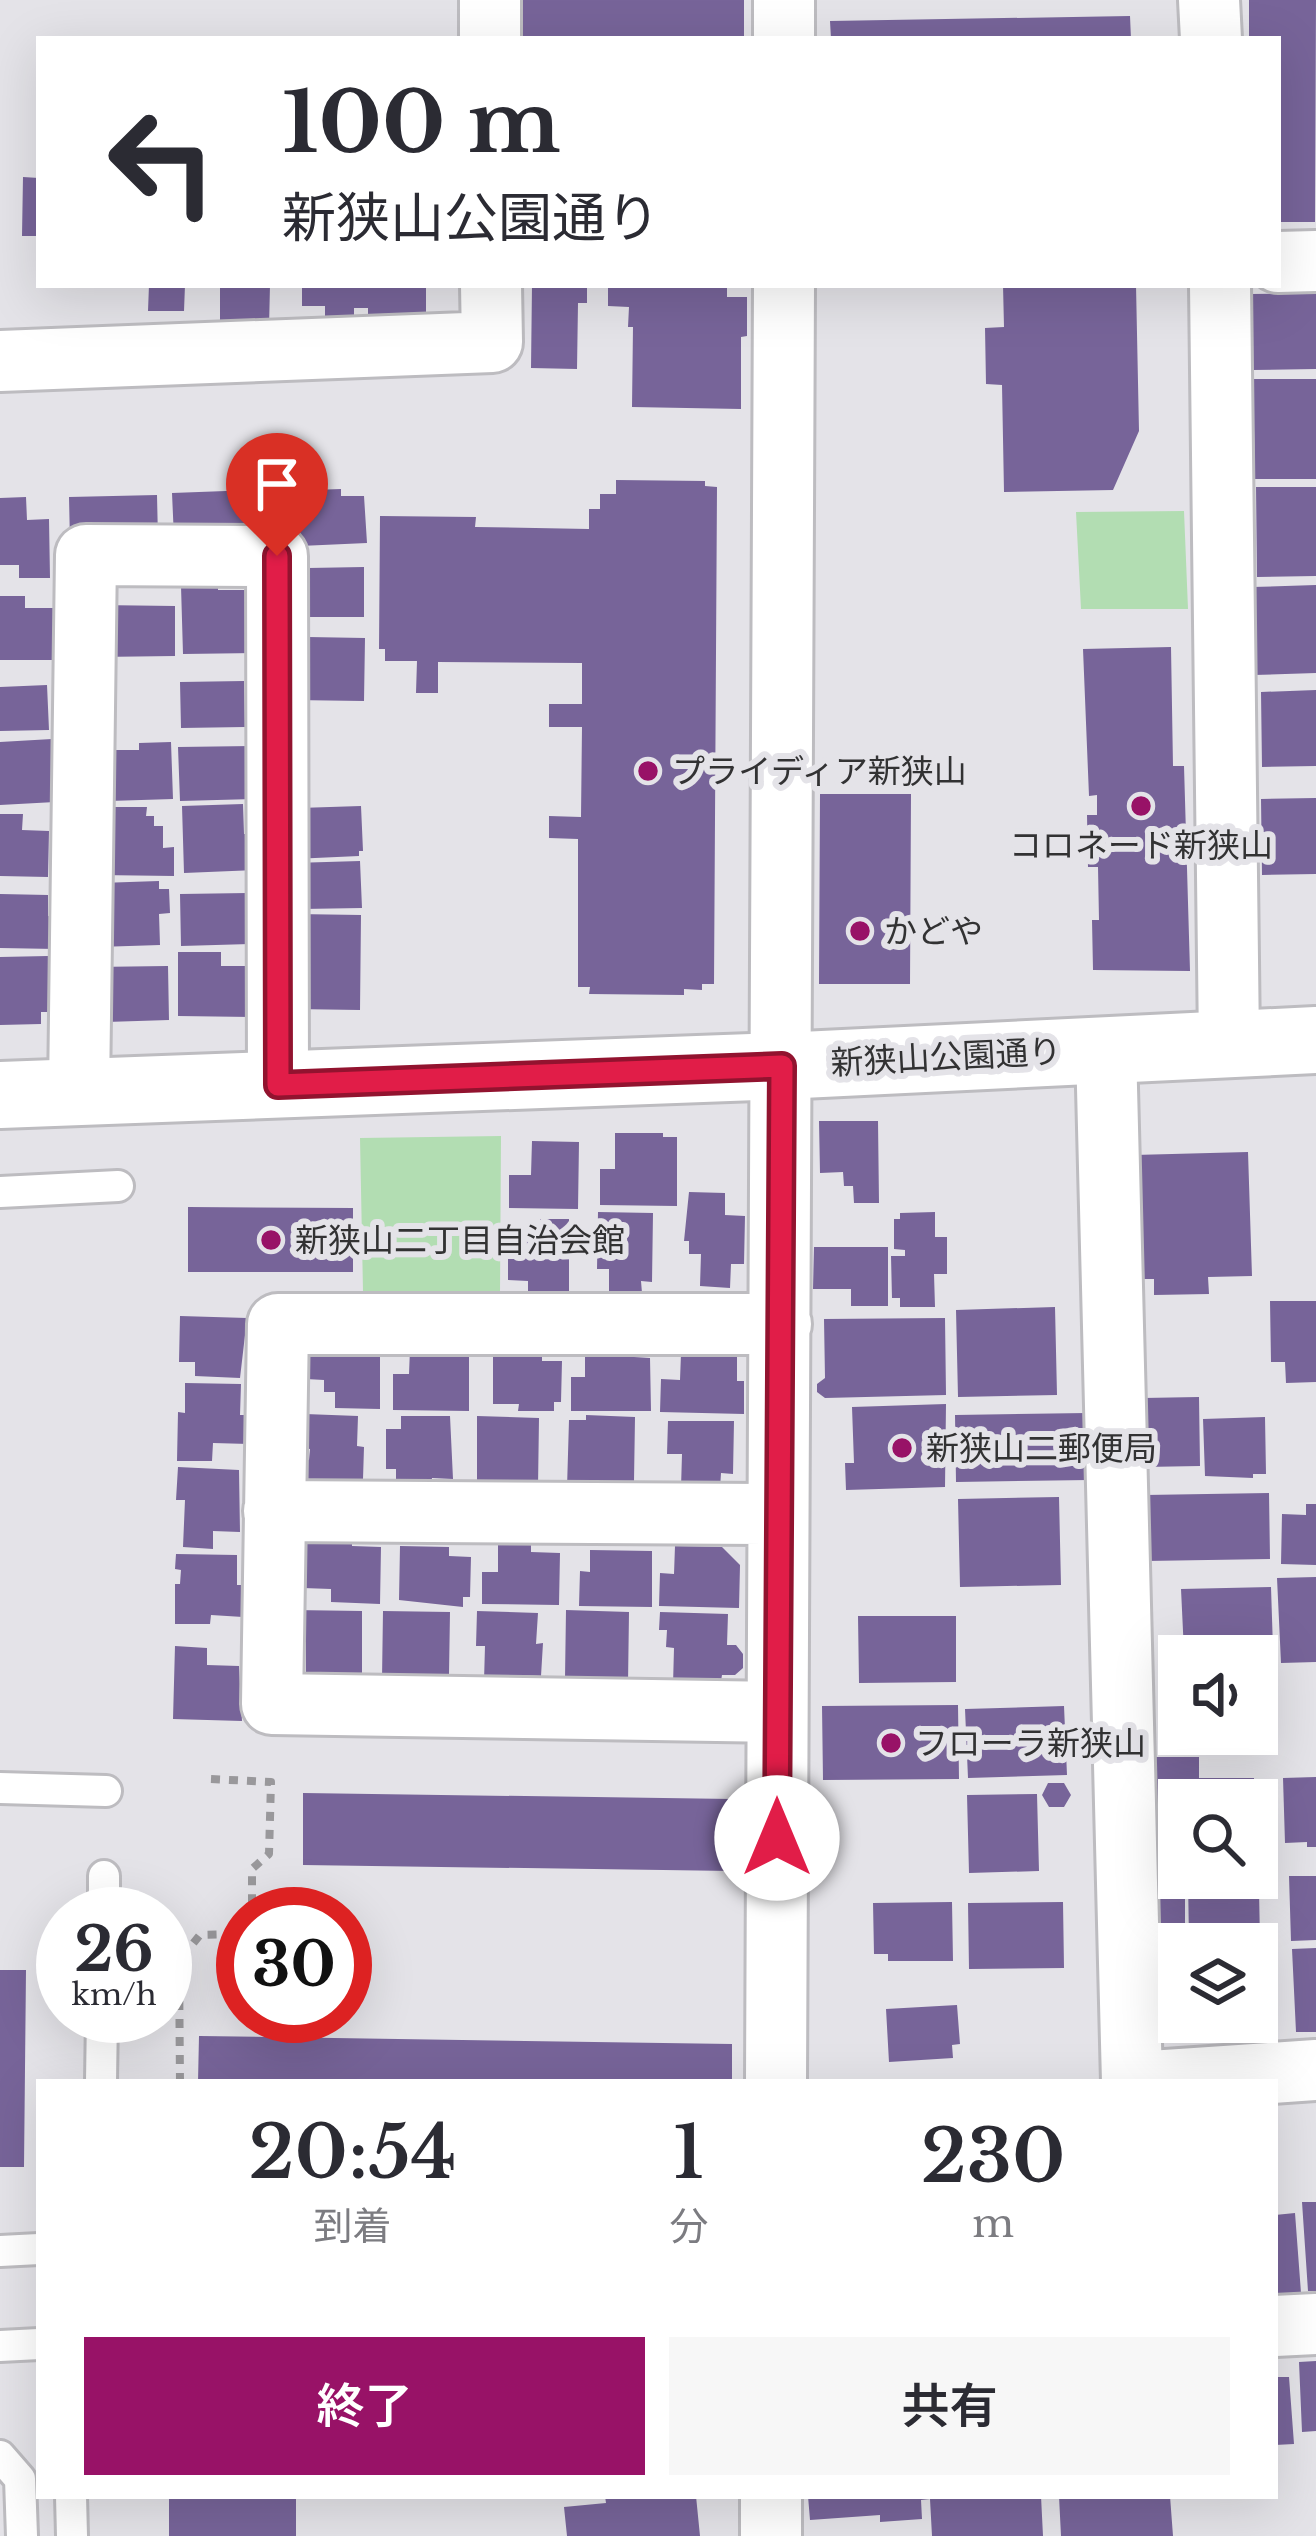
<!DOCTYPE html>
<html lang="ja">
<meta charset="utf-8">
<style>
body{margin:0;font-family:"Libre Baskerville","Noto Sans JP",serif;background:#f7f7f7;color:#2b2b33;height:100vh;display:flex;flex-direction:column;font-size:45px;white-space:nowrap}
*{box-sizing:border-box;margin:0}
p{font-size:39px;color:#7c7c81}
.icon{flex:none;width:66px;height:66px;fill:none;stroke:currentColor;stroke-width:2;stroke-linecap:round;stroke-linejoin:round}
.map{position:relative;flex:1;overflow:hidden}
.panel{position:absolute;left:36px;top:2079px;width:1242px;height:420px;display:flex;flex-direction:column;background:#fff;border-radius:0px;box-shadow:0 12px 48px #0002}
.panel>*{flex:none}
.banner{position:absolute;left:36px;top:36px;width:1245px;height:252px;border-radius:0px;box-shadow:0 12px 48px #0002;background:#fff;color:#2b2b33;overflow:hidden}
.fabs{position:absolute;left:1158px;top:1635px;display:grid;gap:24px}
.fabs a{display:grid;place-items:center;width:120px;height:120px;border-radius:0px;background:#fff;box-shadow:0 12px 48px #0002;font-size:60px}
.speed{position:absolute;left:36px;top:1887px;display:flex;gap:24px;font-size:60px;font-weight:700;text-align:center}
.speed>*{display:grid;place-content:center;width:156px;height:156px;border-radius:50%;background:#fff;box-shadow:0 12px 48px #0002;line-height:1}
.speed small{font-size:30px;font-weight:400}
.speed .limit{border:18px solid #d22;background:#fff;color:#111}
.pin{position:absolute;display:grid;place-items:center;width:102px;height:102px;color:#fff;margin:-123px -51px;border-radius:50% 50% 50% 0;rotate:-45deg;box-shadow:0 0 12px #0007}
.pin .icon{rotate:45deg}
.me{position:absolute;width:132px;margin:-66px;rotate:0deg;stroke-linejoin:round;filter:drop-shadow(0 0 9px #0008)}
.turn{display:flex;align-items:center;gap:42px;height:252px;padding:0 48px;font-size:54px}
.turn .icon{width:156px;height:156px;stroke-width:2.5}
.turn b{display:block;font-size:84px;line-height:102px}
.eta{display:flex;justify-content:space-evenly;align-items:center;height:204px;text-align:center}
.eta b{font-size:72px;font-weight:600;line-height:84px}
.action{display:flex;gap:24px;margin-top:auto;padding:24px 48px}
.action a{flex:1;height:138px;border-radius:0px;background:#981267;color:#fff;font-size:48px;font-weight:600;line-height:138px;text-align:center}
.action a+a{background:#f7f7f7;color:#2b2b33}
.map>svg:first-child{display:block}
.green{fill:#b2ddb2}
.building{fill:#776499}
.lines{fill:none;stroke-linecap:round;stroke-linejoin:round}
.service-casing{stroke:#bdbcc0;stroke-width:36}
.minor-casing{stroke:#bdbcc0;stroke-width:66}
.tertiary-casing{stroke:#bdbcc0;stroke-width:72}
.path{stroke:#99989b;stroke-width:8;stroke-dasharray:9 9;stroke-linecap:butt}
.service{stroke:#fff;stroke-width:30}
.minor{stroke:#fff;stroke-width:60}
.tertiary{stroke:#fff;stroke-width:66}
.route-casing{stroke:#92132f;stroke-width:30}
.route{stroke:#e11d48;stroke-width:21}
.poi-dot{fill:#981267;stroke:#e4e3e8;stroke-width:4.5}
.labels{text-anchor:middle;dominant-baseline:central;stroke-width:12;stroke-linejoin:round;paint-order:stroke}
.poi-label{font-size:33px;fill:#323233;stroke:#e4e3e8;text-anchor:start}
.street-label{font-size:33px;fill:#323233;stroke:#e4e3e8}
</style>
<div class="map">
<svg width="1316" height="2536" viewBox="0 0 1316 2536">
<rect width="100%" height="100%" fill="#e4e3e8"/>
<path class="green" d="M1184 511 1188 609H1081L1076 512Z
M501 1136 500 1294 363 1291 360 1138Z"/>
<path class="building" d="M509 0H744V39H509Z
M1249 0H1316L1315 222H1278V39H1249Z
M1130 16 1131 39H831L830 21Z
M23 177 39 178V236H22Z
M149 285H185L184 311H148Z
M220 285H270L269 328 220 326Z
M302 285H426V315H368V308H354V324L325 323V306H302Z
M532 285H587V303H578L577 369 531 368Z
M608 285H727V297H747V336L741 337V409L632 407 633 327H628L629 307 608 306Z
M1003 285H1136L1139 431 1113 490 1004 492 1002 385 986 384 985 328 1004 327Z
M1316 293V369L1252 370 1251 294Z
M1253 379H1316V479H1255Z
M616 480 705 481V486L717 487 714 984H702V990L684 989V995L589 994 590 987H578V839L549 838V816L581 817 582 727H549V704H582V663L438 662V693H416L417 661H385V649H379L380 516 476 517 475 527 589 529V509H600V494H616Z
M1256 487H1316V576L1257 577Z
M341 489V496H364L367 543 300 546 286 538 284 491Z
M253 490V515H246L247 536 174 538 172 493Z
M157 495 158 539 70 542 69 497Z
M26 497 27 520 49 519 50 578H19V565H0V498Z
M364 567V617H294V576H307L308 568Z
M218 585V590H249L259 653 183 654 181 586Z
M1316 585V673L1254 675 1252 587Z
M0 596H25V608H55L56 660H0Z
M98 605 175 606V656L98 657Z
M308 637 365 638 364 701 293 700V646H308Z
M1171 647 1173 766H1184L1190 971 1093 970 1092 920H1099L1098 867H1088L1087 815H1097V795L1089 796 1083 649Z
M244 681 245 727 181 728 180 682Z
M47 685 49 730 0 731V687Z
M1316 690V766L1262 767 1261 692Z
M52 739 55 802 0 805V742Z
M171 742 173 799 109 801 107 750H139V743Z
M252 746 254 799 180 801 178 747Z
M820 794H911L910 984H819Z
M1316 798V874L1262 875 1261 799Z
M243 804 244 834H256L257 870 184 873 182 806Z
M361 806 363 851H359V856L293 859 299 808Z
M99 807H147L146 816H154V826H163V848L174 847V876L99 875Z
M0 814H23L22 830 49 831 48 877 0 876Z
M360 861 362 908 302 909 293 863Z
M159 881V889H169L170 913 159 914 160 945 98 947 100 883Z
M248 893 250 944 181 946 180 894Z
M0 894 48 895V916L56 917V949L0 948Z
M296 914 361 915 360 1010 294 1009Z
M178 952H221V966H247L252 1017 178 1016Z
M48 956V1012H41V1024L0 1025V957Z
M168 966 169 1020 106 1022 94 967Z
M819 1121H878L879 1203H854L853 1186H844L843 1172 820 1173Z
M615 1133H663V1137H677V1206L600 1205V1169H615Z
M532 1141 579 1142 578 1209 509 1208V1175H531Z
M1248 1152 1252 1276 1208 1277 1209 1294 1154 1295V1279H1137L1134 1155Z
M689 1192 725 1193V1215L745 1216 744 1264H731L730 1288 700 1286 701 1254H689V1241H684Z
M188 1207 353 1208V1272H188Z
M598 1212 653 1213 652 1282 641 1281 642 1293H609V1269H597Z
M935 1212V1237H947V1274H934L935 1307H900V1298H892L891 1256H905V1250L894 1249V1219H900V1213Z
M540 1219H569V1291H528V1281L508 1280V1227L540 1228Z
M814 1247H888V1306H851V1289H813Z
M1270 1301H1316V1382L1286 1383 1285 1362H1271Z
M1055 1307 1057 1395 958 1397 956 1310Z
M180 1316 247 1318 240 1378 195 1376V1362H179Z
M945 1318 946 1395 825 1398 817 1392V1384L825 1378 824 1319Z
M359 1337 358 1355H380V1409L335 1408V1392H324V1380L306 1379 305 1346Z
M410 1349H443V1354L469 1355V1411L393 1410V1374H409Z
M493 1350 542 1351V1361H562L561 1402H554V1411H518L519 1404H493Z
M585 1350H633L634 1357 650 1358 651 1411H571V1377H585Z
M681 1354 737 1356V1381H744V1414L660 1412 661 1379 680 1380Z
M185 1383 241 1384 240 1415H250L249 1444 213 1443 212 1461H177L178 1412 185 1413Z
M1199 1397 1200 1466 1144 1467 1143 1398Z
M946 1404 945 1487 846 1490 845 1463H854L852 1407Z
M1087 1413 1089 1480 956 1482 955 1415Z
M305 1414 358 1416 357 1446 364 1447 363 1479H346V1489L312 1488V1479H302L303 1459 309 1460 310 1449 304 1448Z
M586 1415 635 1417 634 1481H611V1488H567L569 1420H586Z
M401 1416H450L453 1479 432 1478 431 1487 396 1486V1469H386V1429H401Z
M477 1416 539 1418 538 1487H505V1482L477 1481Z
M1265 1417 1266 1474H1253V1478L1205 1476 1203 1419Z
M668 1421H734L733 1474 721 1473 720 1489 681 1488 682 1454H667Z
M178 1467 239 1470 240 1532 213 1531V1549L183 1547 185 1500H176Z
M1269 1493 1270 1559 1146 1561 1145 1495Z
M1059 1497 1061 1585 960 1587 958 1499Z
M1306 1504H1316V1565L1281 1564 1282 1514 1306 1515Z
M352 1536V1546L381 1547 380 1604 331 1602V1589L303 1588 304 1540Z
M498 1544 531 1545V1552L560 1553 559 1605 482 1604V1572H498Z
M400 1546 449 1547V1556L471 1557 470 1597H463V1607L399 1600Z
M675 1546 722 1547 740 1565 739 1608 659 1606 660 1573 674 1574Z
M590 1550 652 1551V1607L579 1606 580 1571 590 1572Z
M176 1554 237 1555V1585H244L243 1617 211 1615 210 1624H175V1584H180L181 1570 175 1569Z
M1316 1577V1662L1281 1663 1277 1578Z
M1271 1587 1273 1649 1184 1652 1181 1589Z
M293 1610 362 1611V1680L332 1679 333 1672H306V1642H293Z
M566 1610 629 1612 628 1684 565 1678Z
M383 1611 450 1612 449 1674H428V1681L382 1679Z
M477 1611 538 1613 536 1644 543 1643 541 1676 520 1675V1683L484 1681 485 1646H476Z
M660 1612 728 1614 727 1645H736L743 1654V1668L735 1675H722L721 1681 702 1680V1686L673 1685 674 1648 666 1647 667 1630H659Z
M858 1616H956V1682L859 1683Z
M175 1646 207 1648V1665L239 1666 242 1721 173 1719Z
M1257 1700H1267L1268 1752 1162 1754 1161 1702H1179V1734H1257Z
M958 1705 959 1779 823 1780 822 1706Z
M1064 1706 1067 1775 968 1778 965 1709Z
M1146 1757H1199V1778H1254V1800H1179V1856H1153Z
M1316 1777V1847H1307V1842L1285 1843 1283 1778Z
M1048 1783H1064L1071 1795 1064 1807H1049L1042 1795Z
M303 1793 732 1799V1871L303 1865Z
M1037 1794 1039 1871 969 1873 967 1795Z
M1289 1876H1316V1940L1291 1941Z
M1188 1878H1220V1891L1259 1890 1260 1941 1189 1942Z
M1150 1891H1185V1924H1150Z
M952 1902 953 1961H888V1954H874L873 1903Z
M1063 1902 1064 1968 969 1969 968 1903Z
M1316 1948V2032H1296L1292 1949Z
M0 1970H26L24 2167H0Z
M957 2005 960 2044 952 2045 953 2058 889 2062 886 2009Z
M199 2036 732 2044V2082H198Z
M1302 2202H1316V2291H1308Z
M1295 2213 1301 2293 1275 2295V2215Z
M1316 2361V2431L1302 2432 1299 2362Z
M1275 2377H1289L1294 2444 1275 2445Z
M169 2496H296V2536H169Z
M605 2496H696L700 2536H567L564 2507 606 2503Z
M808 2496H1041L1043 2536H932L930 2499 921 2500 922 2519 880 2522V2515L810 2520Z
M1059 2496H1170L1173 2536H1061Z"/>
<g class="lines">
<g class="service-casing">
<path id="service" d="M0 1192 118 1186
M0 1788 106 1791
M104 1914V1876
M101 2082 102 2016
M0 2251 39 2249
M0 2346 39 2344
M0 2456 20 2479 22 2536
M71 2496 72 2536"/>
</g>
<g class="minor-casing">
<path id="minor" d="M490 0V39
M1209 0 1211 39
M784 39V0
M1278 262 1316 261
M1220 285 1229 1044
M0 361 492 342 491 285
M1106 1048 1132 2082
M79 1092 86 555 277 556 278 1085
M274 1511 777 1514
M777 1712 272 1704 278 1324H781
M776 2082 784 285
M1136 2082 1316 2070
M1275 2326 1316 2324
M771 2536V2496"/>
</g>
<g class="tertiary-casing">
<path id="tertiary" d="M0 1095 781 1066 1316 1040"/>
</g>
<path class="path" d="M211 1779 271 1782 269 1854 252 1869V1914
M180 2082 179 1961 200 1935 243 1934"/>
<use href="#service" class="service"/>
<use href="#minor" class="minor"/>
<use href="#tertiary" class="tertiary"/>
</g>
<g class="lines">
<g class="route-casing">
<path id="route" d="M277 556 278 1085 782 1066 777 1838"/>
</g>
<use href="#route" class="route"/>
</g>
<g class="poi-dot">
<circle cx="648" cy="771" r="12"/>
<circle cx="1141" cy="806" r="12"/>
<circle cx="860" cy="931" r="12"/>
<circle cx="271" cy="1240" r="12"/>
<circle cx="902" cy="1448" r="12"/>
<circle cx="891" cy="1743" r="12"/>
</g>
<g class="labels">
<g class="poi-label">
<text x="672" y="771">プライディア新狭山</text>
<text x="1141" y="845" text-anchor="middle">コロネード新狭山</text>
<text x="884" y="931">かどや</text>
<text x="295" y="1240">新狭山二丁目自治会館</text>
<text x="926" y="1448">新狭山二郵便局</text>
<text x="915" y="1743">フローラ新狭山</text>
</g>
<g class="street-label">
<text transform="translate(946 1057) rotate(-3)">新狭山公園通り</text>
</g>
</g>
</svg>
<div class="fabs">
<a><svg class="icon" aria-label="sound" viewBox="0 0 24 24"><path d="M4 9h4l5-4v14l-5-4H4zM17 9q2 3 0 6"/></svg></a>
<a><svg class="icon" aria-label="search" viewBox="0 0 24 24"><circle cx="10" cy="10" r="6"/><path d="M15 15l6 6"/></svg></a>
<a><svg class="icon" aria-label="layers" viewBox="0 0 24 24"><path d="M12 4l9 5-9 5-9-5zM3 14l9 5 9-5"/></svg></a>
</div>
<div class="speed"><div>26<small>km/h</small></div><div class="limit">30</div></div>
<div class="pin" style="left:277px;top:556px;background:#d93025"><svg class="icon" aria-label="arrive" viewBox="0 0 24 24"><path d="M6 21V4h12l-3 4 3 4H6"/></svg></div>
<svg class="me" style="left:777px;top:1838px" viewBox="-20 -20 40 40"><circle r="19" fill="#fff"/><path d="M0-13L10 11 0 6-10 11z" fill="#e11d48"/></svg>
<div class="banner">
<div class="turn"><svg class="icon" aria-label="left" viewBox="0 0 24 24"><path d="M17 20v-9H6M10 6l-5 5 5 5"/></svg><div><b>100 m</b>新狭山公園通り</div></div>
</div>
<section class="panel">
<div class="eta">
<div><b>20:54</b><p>到着</p></div>
<div><b>1</b><p>分</p></div>
<div><b>230</b><p>m</p></div>
</div>
<div class="action"><a>終了</a><a>共有</a></div>
</section>
</div>
